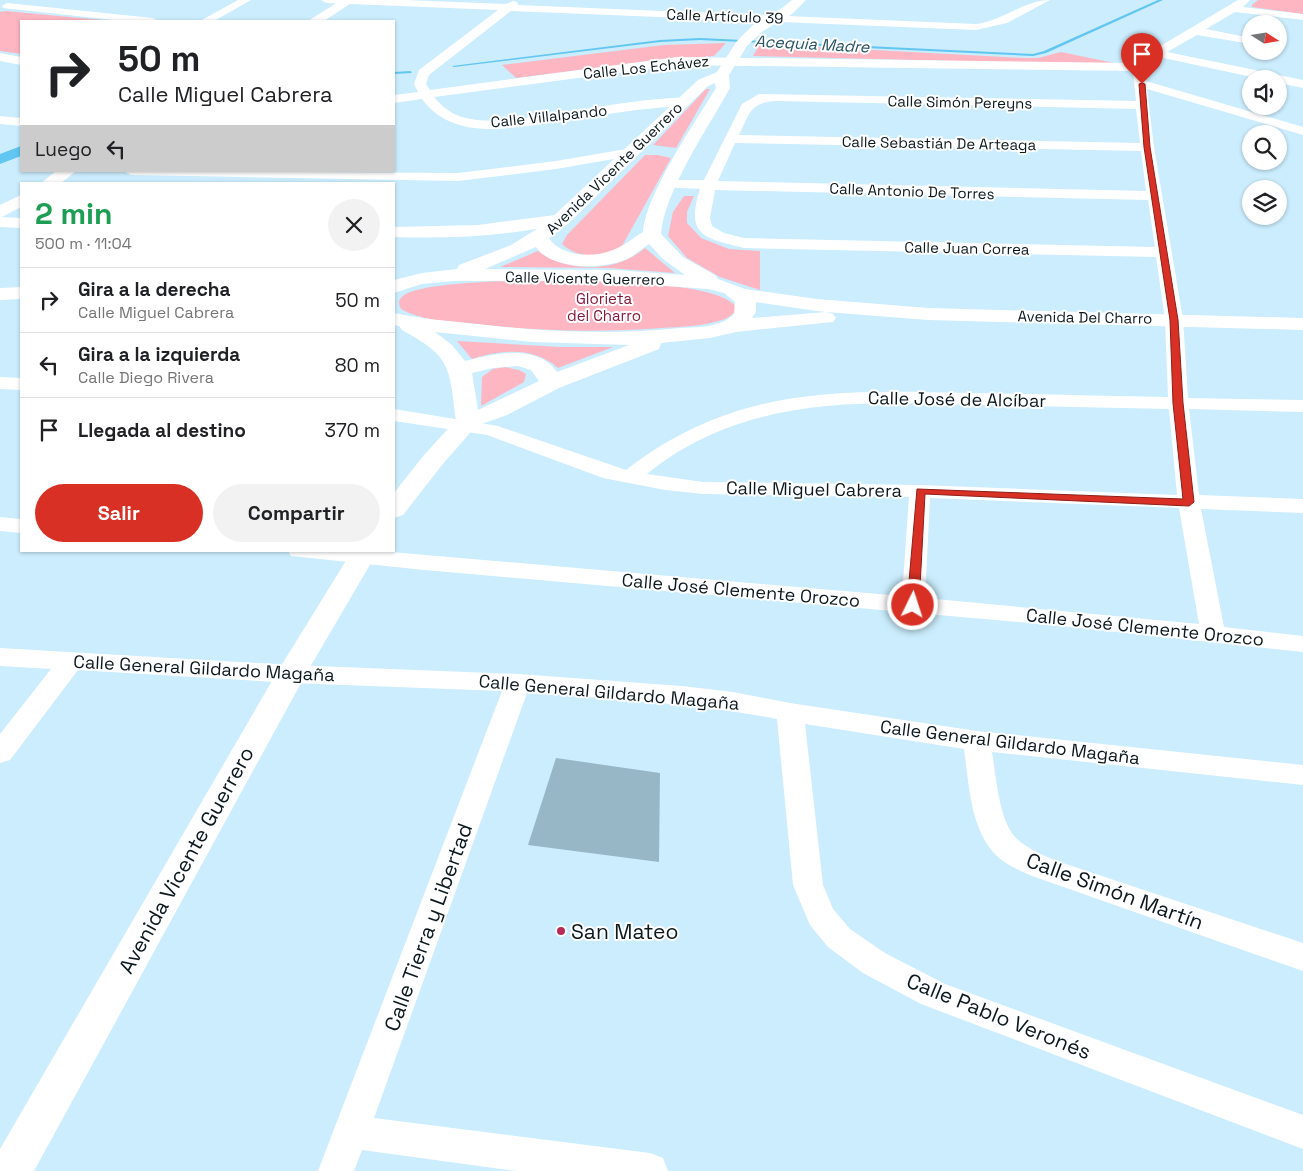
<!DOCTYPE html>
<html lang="es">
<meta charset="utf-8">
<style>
body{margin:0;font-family:"Space Grotesk",sans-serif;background:#f2f2f2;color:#202124;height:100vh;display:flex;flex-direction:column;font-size:19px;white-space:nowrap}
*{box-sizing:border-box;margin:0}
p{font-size:16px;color:#757577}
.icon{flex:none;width:28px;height:28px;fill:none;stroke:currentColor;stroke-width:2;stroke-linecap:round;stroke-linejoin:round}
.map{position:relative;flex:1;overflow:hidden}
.panel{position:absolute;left:20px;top:182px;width:375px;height:370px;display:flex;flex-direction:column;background:#fff;border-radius:0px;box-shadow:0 1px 4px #0004}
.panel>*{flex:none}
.guide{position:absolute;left:20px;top:20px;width:375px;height:152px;border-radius:0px;box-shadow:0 1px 4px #0004;background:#fff;color:#202124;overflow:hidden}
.needle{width:32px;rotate:102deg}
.buttons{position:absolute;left:1242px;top:15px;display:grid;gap:10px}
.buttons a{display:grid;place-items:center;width:45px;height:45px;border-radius:50%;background:#fff;box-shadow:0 1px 4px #0004;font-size:25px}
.pin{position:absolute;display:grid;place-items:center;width:42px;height:42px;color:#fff;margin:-51px -21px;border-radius:50% 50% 50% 0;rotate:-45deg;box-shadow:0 0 5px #0007}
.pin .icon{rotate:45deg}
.me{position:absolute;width:55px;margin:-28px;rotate:4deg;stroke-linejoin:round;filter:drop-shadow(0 0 4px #0008)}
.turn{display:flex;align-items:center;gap:18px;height:105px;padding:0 15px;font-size:22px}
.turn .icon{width:65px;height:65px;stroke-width:2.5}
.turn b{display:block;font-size:35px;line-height:42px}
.then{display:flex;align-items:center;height:48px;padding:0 15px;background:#0003;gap:10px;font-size:19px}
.round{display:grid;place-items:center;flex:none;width:52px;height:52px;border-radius:26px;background:#f2f2f2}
.overview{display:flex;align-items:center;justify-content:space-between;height:85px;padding:0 15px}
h1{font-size:30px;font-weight:600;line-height:38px;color:#1e9e55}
.button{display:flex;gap:10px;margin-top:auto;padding:10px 15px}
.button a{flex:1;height:58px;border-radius:30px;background:#d93025;color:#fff;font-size:20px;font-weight:600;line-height:58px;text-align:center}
.button a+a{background:#f2f2f2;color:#202124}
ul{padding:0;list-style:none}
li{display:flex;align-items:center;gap:15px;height:65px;padding:0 15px;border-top:1px solid #e0e0e0}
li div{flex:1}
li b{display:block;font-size:19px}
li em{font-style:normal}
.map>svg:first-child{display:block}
.green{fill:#feb6c2}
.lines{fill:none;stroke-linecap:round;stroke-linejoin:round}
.stream{fill:#61c6f1;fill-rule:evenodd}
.canal{fill:#61c6f1;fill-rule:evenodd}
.building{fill:#97b7c7}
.minor{fill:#fff;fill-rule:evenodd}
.tertiary{fill:#fff;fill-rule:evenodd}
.route{fill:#d93025;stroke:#8d1f18}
.poi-dot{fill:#b92a56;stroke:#fff;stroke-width:2}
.labels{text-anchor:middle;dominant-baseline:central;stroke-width:4;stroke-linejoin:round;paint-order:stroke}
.far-street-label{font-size:15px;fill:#0b181d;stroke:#fff}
.far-park-label{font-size:15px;fill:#84193b;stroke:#fff}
.far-water-label{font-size:16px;font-style:italic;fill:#285265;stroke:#fff}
.street-label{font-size:18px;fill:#0b181d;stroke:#fff}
.near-street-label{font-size:21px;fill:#0b181d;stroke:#fff}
.near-poi-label{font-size:21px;fill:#0b181d;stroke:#fff;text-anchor:start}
</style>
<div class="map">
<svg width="1303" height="1171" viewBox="0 0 1303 1171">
<rect width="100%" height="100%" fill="#cbedfd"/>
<path class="green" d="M1258 0H1303V14L1252 7V5Z
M6 11 112 21H21V54L0 51V12Z
M726 43 714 56 649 61 516 78 502 65 664 45Z
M760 44 1024 58H1038L1061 52 1124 65 753 56Z
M706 89H710L676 148 653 145Z
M645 155H658L671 158 622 246C603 257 579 260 562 244L567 235Z
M684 196H694L687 212V223L701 238 729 249 760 251V290L720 277 687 258 668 236 673 212Z
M645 248 675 273 608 268 500 267 538 251C567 273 617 273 645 248Z
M559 280C589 281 726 281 737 309 733 314 729 318 722 320 703 326 681 327 661 328 597 333 531 331 467 323 445 321 420 320 401 309 399 305 398 301 401 298 414 280 533 281 559 280Z
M457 341 560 347H613L558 368C533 346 500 350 472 359Z
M505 367 519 370 526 374 524 382 481 406 482 377 493 369Z"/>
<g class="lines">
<path class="stream" d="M1158 0H1163L1046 53 1033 56 700 40 660 42 454 67 452 66 660 40 700 38 1033 54 1044 51Z
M410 71 412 72 411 73 394 74V72Z"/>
<path class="canal" d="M21 146V156L0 164V154Z"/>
</g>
<path class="building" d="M556 758 660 773 659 862 528 845Z"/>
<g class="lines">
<path class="minor" d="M238 0H251L214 21H200Z
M321 0H405L506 4 513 1 517 2 518 5 976 24C1003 21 1024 0 1050 0L1007 23 976 30 511 11 429 75 426 84 430 90 677 57 1138 63 1152 51 1238 0H1250L1243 7 1303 14V20L1235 12 1206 29 1251 38V44L1197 35 1167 52 1303 80V88L1279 83V79H1261L1159 57 1145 70 1146 81 1303 127V135L1147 89 1154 147 1183 319 1188 398 1303 400V412L1189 409 1199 495 1303 499V513L1201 509 1224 627 1303 636V652L1052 625 424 570 291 556 288 551H379L902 596 909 497 703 494 665 490 603 478 487 435 394 421V409L498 426 626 470C736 385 841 390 971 393 1037 394 1102 396 1168 397L1165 319 1156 257 744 248C704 238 685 236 700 189L663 187 661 184 663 181 668 180H704L742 104 759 94 1136 101 1133 71 677 65 434 97C443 108 453 115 466 118 492 124 520 119 546 115 584 110 622 102 660 99 669 99 684 95 690 102L683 106C640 108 597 116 554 122 528 126 500 131 474 128 453 125 435 117 422 99L394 103V95L418 92 414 84 419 70 498 10 326 3ZM777 101 1136 109 1140 143 739 135C750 113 750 102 777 101ZM735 143 1141 151 1146 191 718 181ZM715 190 1148 200 1155 247 744 238 724 233 712 226 710 218ZM895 403 1169 409 1177 495 920 485 703 482 647 474C719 415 805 403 895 403ZM930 498 1179 508 1199 624 925 598Z
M7 3 153 18 159 21H123L3 8 2 6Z
M0 53 21 57V65L0 61Z
M0 116 21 118V126L0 124Z
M632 148 637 149 639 152 637 155 556 169 458 181 131 175 124 171 458 173 556 161Z
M563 214 569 216 571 219 569 222C513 236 451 239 394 237V227L478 225Z
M0 217 21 218V228L0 227Z
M0 377 21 378V390L0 389Z
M0 517 21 519V533L0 531Z
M0 648 291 665 518 674 682 686 733 692 790 703 977 731 1303 765V785L992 752C996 776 999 821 1016 838 1026 848 1041 854 1054 860L1303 943V971L1032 876C1020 871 1006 865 996 855 970 829 969 783 964 749L805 724 823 885 833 909 850 929 885 953 945 984 1303 1115V1149L921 1004 863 973 828 947 810 925 793 885 777 719C695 703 611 699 527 693L374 1118 650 1153 663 1158 668 1171H516L362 1150 354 1171H318L502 691 291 683 78 670 10 760 0 763V734L51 669 0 666Z"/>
<path class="tertiary" d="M341 0H356L324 21H308Z
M792 0H806L792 14 763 31 747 46 729 75 730 88C709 126 664 192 661 234L683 257 715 275 718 279 745 289 817 299 928 308 1303 318V330L928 320 826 312 833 314 836 318 833 322 736 332 710 338 661 343 659 349 559 388 507 415 476 426 442 465 403 515 394 518V493L424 455 456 420C449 367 452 357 402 330L399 326 394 325V313C421 319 449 321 477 324 545 332 612 335 680 328 698 327 720 328 734 314L735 302 724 293 708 289 594 281H454L422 284 394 293V280L422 273 457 269 459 265 511 245 545 224 698 80 717 72 737 41 753 25 782 8ZM715 83 716 88C694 124 647 192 643 232 633 238 624 246 613 250 594 258 561 257 549 238L569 223 708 86ZM649 244 663 259 685 275 614 270 485 269 536 247C551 270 603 270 627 259 635 255 642 249 649 244ZM756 302 817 311 826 312 752 318 756 312ZM435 332 532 342 629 345 557 372C537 343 494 354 465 361L452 345ZM518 366 531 370 539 381 478 410 472 373 493 368Z
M56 171H76L60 184H40Z
M21 195V207L0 218V205Z
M21 287V299L0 300V288Z
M352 551H378L306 674 34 1171H0V1149L276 674Z"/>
</g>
<path class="route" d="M1142 83 1145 84 1150 147 1178 320 1183 403 1194 502 1189 506 925 494 919 605 917 607H909L907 605 917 489 1183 499 1173 403 1170 320 1144 147 1139 84Z"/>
<circle class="poi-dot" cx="561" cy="931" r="5"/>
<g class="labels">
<g class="far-street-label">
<text transform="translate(725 16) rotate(2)">Calle Artículo 39</text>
<text transform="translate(646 67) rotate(-6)">Calle Los Echávez</text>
<text transform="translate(960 102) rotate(1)">Calle Simón Pereyns</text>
<text transform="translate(549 116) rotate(-6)">Calle Villalpando</text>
<text transform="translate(939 143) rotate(1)">Calle Sebastián De Arteaga</text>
<text transform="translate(614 168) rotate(-44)">Avenida Vicente Guerrero</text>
<text transform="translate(912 191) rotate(2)">Calle Antonio De Torres</text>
<text transform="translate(967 248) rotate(1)">Calle Juan Correa</text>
<text transform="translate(585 278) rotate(1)">Calle Vicente Guerrero</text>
<text transform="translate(1085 317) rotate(1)">Avenida Del Charro</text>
</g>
<g class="far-park-label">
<text x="604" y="298">Glorieta<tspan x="604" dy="17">del Charro</tspan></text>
</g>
<g class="far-water-label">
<text transform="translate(812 44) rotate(3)">Acequia Madre</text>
</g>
<g class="street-label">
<text transform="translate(957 399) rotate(1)">Calle José de Alcíbar</text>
<text transform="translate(814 489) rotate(1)">Calle Miguel Cabrera</text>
<text transform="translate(741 590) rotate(5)">Calle José Clemente Orozco</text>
<text transform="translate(1145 627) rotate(6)">Calle José Clemente Orozco</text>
<text transform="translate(204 668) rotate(3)">Calle General Gildardo Magaña</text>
<text transform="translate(609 692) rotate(5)">Calle General Gildardo Magaña</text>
<text transform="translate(1010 742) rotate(7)">Calle General Gildardo Magaña</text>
</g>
<g class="near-street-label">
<text transform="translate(186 860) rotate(-61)">Avenida Vicente Guerrero</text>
<text transform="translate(1115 891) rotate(20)">Calle Simón Martín</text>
<text transform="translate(428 927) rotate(-70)">Calle Tierra y Libertad</text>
<text transform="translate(999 1016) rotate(22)">Calle Pablo Veronés</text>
</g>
<g class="near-poi-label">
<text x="571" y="931">San Mateo</text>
</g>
</g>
</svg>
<div class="buttons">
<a><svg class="needle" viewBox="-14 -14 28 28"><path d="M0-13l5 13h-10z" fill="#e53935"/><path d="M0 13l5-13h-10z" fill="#757577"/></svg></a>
<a><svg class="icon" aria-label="sound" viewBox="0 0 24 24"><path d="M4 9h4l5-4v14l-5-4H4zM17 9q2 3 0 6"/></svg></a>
<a><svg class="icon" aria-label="search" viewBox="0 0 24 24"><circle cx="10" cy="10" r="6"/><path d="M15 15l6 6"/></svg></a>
<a><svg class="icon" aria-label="layers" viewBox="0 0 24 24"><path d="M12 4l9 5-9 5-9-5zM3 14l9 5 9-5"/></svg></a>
</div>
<div class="pin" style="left:1142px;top:84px;background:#d93025"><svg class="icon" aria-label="arrive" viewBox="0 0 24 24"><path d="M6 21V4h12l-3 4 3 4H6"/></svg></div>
<svg class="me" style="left:913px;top:605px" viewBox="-20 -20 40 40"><circle r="17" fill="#d93025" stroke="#fff" stroke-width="3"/><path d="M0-11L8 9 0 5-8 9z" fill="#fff"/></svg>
<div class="guide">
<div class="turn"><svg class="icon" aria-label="right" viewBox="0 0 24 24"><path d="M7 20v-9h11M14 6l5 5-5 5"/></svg><div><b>50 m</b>Calle Miguel Cabrera</div></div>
<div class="then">Luego<svg class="icon" aria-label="left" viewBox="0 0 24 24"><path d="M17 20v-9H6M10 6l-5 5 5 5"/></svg></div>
</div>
<section class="panel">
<div class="overview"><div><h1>2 min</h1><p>500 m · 11:04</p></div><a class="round"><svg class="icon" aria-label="close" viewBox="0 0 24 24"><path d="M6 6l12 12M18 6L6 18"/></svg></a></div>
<ul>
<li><svg class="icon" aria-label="right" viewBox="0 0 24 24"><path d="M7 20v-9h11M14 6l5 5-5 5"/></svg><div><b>Gira a la derecha</b><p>Calle Miguel Cabrera</p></div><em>50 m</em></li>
<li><svg class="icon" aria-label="left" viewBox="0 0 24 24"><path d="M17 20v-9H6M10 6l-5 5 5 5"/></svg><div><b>Gira a la izquierda</b><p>Calle Diego Rivera</p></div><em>80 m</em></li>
<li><svg class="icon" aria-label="arrive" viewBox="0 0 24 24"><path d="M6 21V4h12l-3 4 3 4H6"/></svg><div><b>Llegada al destino</b></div><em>370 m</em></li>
</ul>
<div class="button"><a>Salir</a><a>Compartir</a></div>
</section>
</div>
